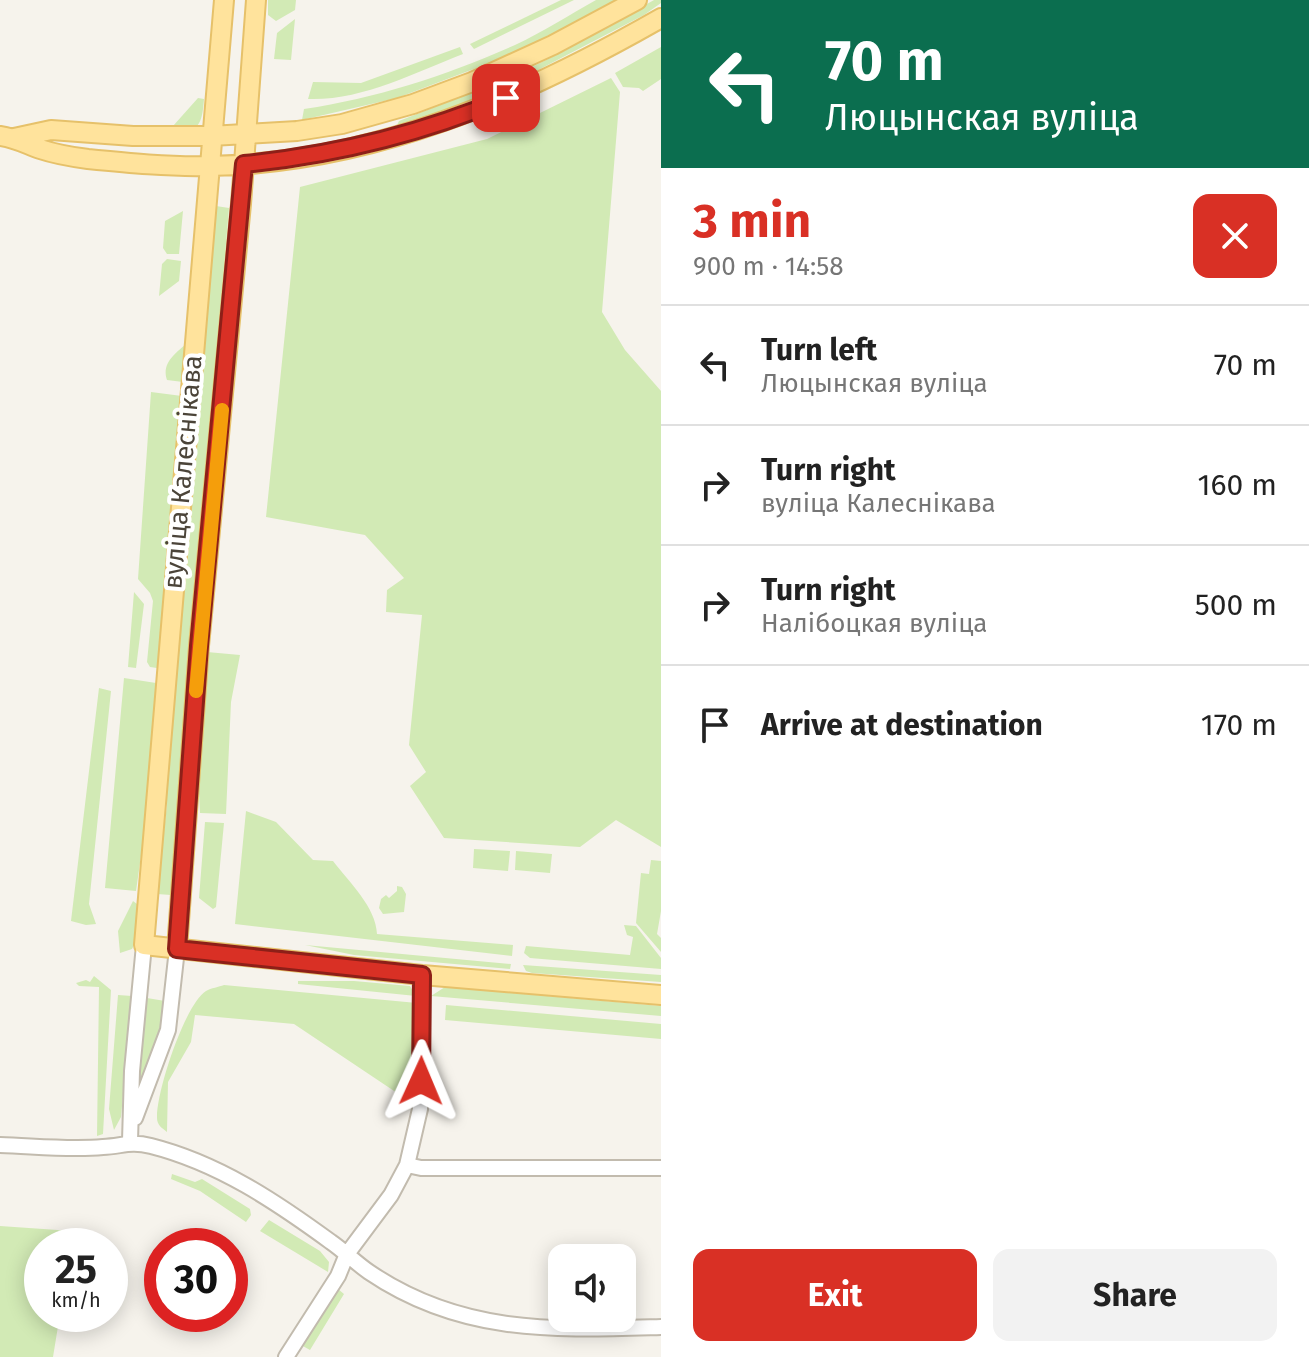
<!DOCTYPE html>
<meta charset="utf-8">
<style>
body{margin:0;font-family:"Fira Sans",sans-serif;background:#f2f2f2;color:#222;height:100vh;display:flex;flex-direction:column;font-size:30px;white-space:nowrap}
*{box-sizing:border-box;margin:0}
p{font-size:26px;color:#767676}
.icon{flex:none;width:44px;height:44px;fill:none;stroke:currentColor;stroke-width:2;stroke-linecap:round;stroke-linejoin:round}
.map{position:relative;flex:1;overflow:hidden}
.side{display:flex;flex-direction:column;background:#fff;width:648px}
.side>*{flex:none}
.hud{background:#0b6e4f;color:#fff;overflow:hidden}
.tools{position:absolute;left:548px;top:1244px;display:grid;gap:16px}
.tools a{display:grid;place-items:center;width:88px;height:88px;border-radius:16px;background:#fff;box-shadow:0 4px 20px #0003;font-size:40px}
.speed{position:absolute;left:24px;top:1228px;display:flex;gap:16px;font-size:40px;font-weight:700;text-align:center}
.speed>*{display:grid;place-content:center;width:104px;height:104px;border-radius:50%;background:#fff;box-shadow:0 4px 20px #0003;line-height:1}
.speed small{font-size:20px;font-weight:400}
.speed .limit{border:12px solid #d22;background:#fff;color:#111}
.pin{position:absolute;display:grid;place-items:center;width:68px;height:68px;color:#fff;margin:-34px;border-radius:16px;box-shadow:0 4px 12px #0006}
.me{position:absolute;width:88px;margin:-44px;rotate:1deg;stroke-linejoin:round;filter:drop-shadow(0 0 6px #0008)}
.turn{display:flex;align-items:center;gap:28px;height:168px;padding:0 32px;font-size:36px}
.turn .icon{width:104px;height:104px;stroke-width:2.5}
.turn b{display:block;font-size:56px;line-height:68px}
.round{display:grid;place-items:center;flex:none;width:84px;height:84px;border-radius:16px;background:#f2f2f2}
.overview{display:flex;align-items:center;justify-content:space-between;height:136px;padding:0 32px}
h1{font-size:48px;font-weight:700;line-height:60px;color:#d93025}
.cta{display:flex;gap:16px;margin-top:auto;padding:16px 32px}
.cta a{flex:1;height:92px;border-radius:16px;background:#d93025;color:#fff;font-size:32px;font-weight:700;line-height:92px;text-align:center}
.cta a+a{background:#f2f2f2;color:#222}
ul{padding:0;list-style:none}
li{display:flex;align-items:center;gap:24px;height:120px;padding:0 32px;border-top:2px solid #e0e0e0}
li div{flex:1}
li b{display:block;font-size:30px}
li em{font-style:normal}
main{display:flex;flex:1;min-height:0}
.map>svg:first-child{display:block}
.green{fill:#d2eab5}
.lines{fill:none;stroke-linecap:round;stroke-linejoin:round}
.minor-casing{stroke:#c2bbae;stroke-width:18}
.major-casing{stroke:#e6c16a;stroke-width:22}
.minor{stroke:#fff;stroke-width:14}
.major{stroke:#ffe39c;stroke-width:18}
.route-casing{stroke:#8d1f18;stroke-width:20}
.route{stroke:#d93025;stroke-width:14}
.slow{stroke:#f59e0b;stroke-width:14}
.labels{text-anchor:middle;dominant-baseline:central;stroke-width:8;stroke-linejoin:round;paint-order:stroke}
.street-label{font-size:26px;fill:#4b4439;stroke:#fff}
</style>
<main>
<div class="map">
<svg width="661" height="1357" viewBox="0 0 661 1357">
<rect width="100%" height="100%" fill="#f6f3ec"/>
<path class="green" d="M268 0H296L295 10 276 21 268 15Z
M561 0H574L474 49 470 44Z
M596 0H615L532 47 397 98 302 120 304 109C377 98 448 75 515 45 543 32 569 15 596 0Z
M654 0H661V3L644 15 513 83 477 100 404 126 396 127 399 121 512 77 566 50Z
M295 19 291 60 274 59 277 33Z
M460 47 463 54C414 73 361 101 308 99L313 82 361 83Z
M661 47V79L643 91 639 88 623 87 615 73Z
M611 78 620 92 602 312 625 350 661 391V847L616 820 580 847 444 838 410 786 426 772 409 745 422 615 386 612 387 590 404 578 365 535 266 517 300 187 487 139Z
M198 98 204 99C202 126 199 130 173 136V126Z
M216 206 229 208 171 895 157 894 167 804 165 760Z
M183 211 179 254H167L163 248 165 221Z
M167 259 181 261 179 281 159 296 162 264Z
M187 343 183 382 167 380C161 363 176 353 187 343Z
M151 392 182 396 161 663 157 668 150 667 147 662 153 601 150 593 138 579Z
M134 592 144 604 136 668 128 667Z
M207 652 240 655 231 702 226 814 200 813 197 755Z
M124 678 156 683 144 835 136 891 105 888Z
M99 688 111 691 89 904 96 924 86 925 71 921Z
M246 811 276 822 313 860 333 861C349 882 376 907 377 934L513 945 512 956 235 924Z
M205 822 224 823 216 907 213 909 199 898Z
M474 849 510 851 508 871 473 868Z
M516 851 552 854 550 873 515 870Z
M651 860 661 861V911L657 934 661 938V952L636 923 641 873 649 874Z
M397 886 402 887 406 894 404 912 383 914 379 908 381 899 386 895 389 898 397 891Z
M133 901 137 904 135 943 132 949 120 953 118 931Z
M624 925 636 926 661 958V969L530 958 524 953 526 946 630 955 633 937 627 935Z
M305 945 511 964 510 969 354 955Z
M523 965 661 975V982L532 973 526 971Z
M94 976 111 990 103 1134 97 1136 99 987 79 986 76 983 86 980 90 982Z
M298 981H354L410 986 416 996 298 984Z
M224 985 417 1003 418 1107 294 1024 195 1015 191 1042 168 1082 167 1132C162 1128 157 1125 157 1118 156 1092 185 1004 206 991 211 988 219 987 224 985Z
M445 987 661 1006V1016L431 996Z
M118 995 132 996 121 1117 114 1130 109 1109Z
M147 998 165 1001 160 1038 145 1072 136 1106Z
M446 1005 661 1024V1039L445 1020Z
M172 1174 195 1182 202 1179 250 1209 251 1215 246 1222 200 1191 171 1179Z
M269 1220 320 1251 329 1262 328 1272 260 1231Z
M0 1226 72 1231 69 1246H42V1314H60L53 1357H0Z
M338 1289 344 1294 310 1350 301 1345Z"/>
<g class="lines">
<g class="minor-casing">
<path id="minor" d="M135 1118 168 1030 177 949
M130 1141 132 1071 144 945
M0 1145C34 1146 69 1150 103 1147 123 1146 130 1141 151 1146 218 1163 275 1201 331 1242 344 1251 356 1263 369 1272 462 1335 555 1330 661 1327
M407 1165 421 1168H661
M286 1357 338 1276 347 1254 391 1195 407 1165 420 1109 422 975"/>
</g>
<g class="major-casing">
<path id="major" d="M224 0 144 945 422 975 661 995
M0 136C15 138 26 144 40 149 55 154 72 157 88 159 128 163 169 167 209 166 373 163 521 98 661 18
M14 138 51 130 133 136H211L297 131 342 124 413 104 472 82 553 45 637 0
M177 949 199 646 241 204 256 0"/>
</g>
<use href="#minor" class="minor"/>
<use href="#major" class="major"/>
</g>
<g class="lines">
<g class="route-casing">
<path id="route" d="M421 1081 422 975 177 949 199 646 244 164C335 155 421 134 506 98"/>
</g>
<use href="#route" class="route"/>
<path class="slow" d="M196 691 222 410"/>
</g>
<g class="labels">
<g class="street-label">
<text transform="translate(183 472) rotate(-85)">вуліца Калеснікава</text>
</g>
</g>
</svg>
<div class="tools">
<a><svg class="icon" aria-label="sound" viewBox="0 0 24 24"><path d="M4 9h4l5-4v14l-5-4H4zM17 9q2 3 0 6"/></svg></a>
</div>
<div class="speed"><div>25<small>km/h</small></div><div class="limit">30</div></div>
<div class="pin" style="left:506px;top:98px;background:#d93025"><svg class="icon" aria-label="arrive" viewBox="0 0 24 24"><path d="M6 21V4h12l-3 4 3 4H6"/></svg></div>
<svg class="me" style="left:421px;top:1081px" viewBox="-20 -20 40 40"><path d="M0-17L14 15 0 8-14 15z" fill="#d93025" stroke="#fff" stroke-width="4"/></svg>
</div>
<section class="side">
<div class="hud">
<div class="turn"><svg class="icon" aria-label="left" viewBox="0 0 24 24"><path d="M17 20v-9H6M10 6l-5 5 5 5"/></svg><div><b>70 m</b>Люцынская вуліца</div></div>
</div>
<div class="overview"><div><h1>3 min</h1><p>900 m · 14:58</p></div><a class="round" style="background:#d93025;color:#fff"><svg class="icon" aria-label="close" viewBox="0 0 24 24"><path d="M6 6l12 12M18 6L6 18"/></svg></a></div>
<ul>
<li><svg class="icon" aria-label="left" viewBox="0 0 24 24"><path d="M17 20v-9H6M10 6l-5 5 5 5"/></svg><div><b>Turn left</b><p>Люцынская вуліца</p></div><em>70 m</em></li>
<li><svg class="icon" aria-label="right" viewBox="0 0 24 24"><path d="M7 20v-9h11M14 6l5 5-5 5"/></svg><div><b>Turn right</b><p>вуліца Калеснікава</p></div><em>160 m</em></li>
<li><svg class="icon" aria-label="right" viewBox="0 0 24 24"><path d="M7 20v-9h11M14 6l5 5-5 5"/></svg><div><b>Turn right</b><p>Налібоцкая вуліца</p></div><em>500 m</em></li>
<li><svg class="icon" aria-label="arrive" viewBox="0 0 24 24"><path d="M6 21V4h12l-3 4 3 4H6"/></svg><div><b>Arrive at destination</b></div><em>170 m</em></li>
</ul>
<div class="cta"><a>Exit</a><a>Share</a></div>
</section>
</main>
